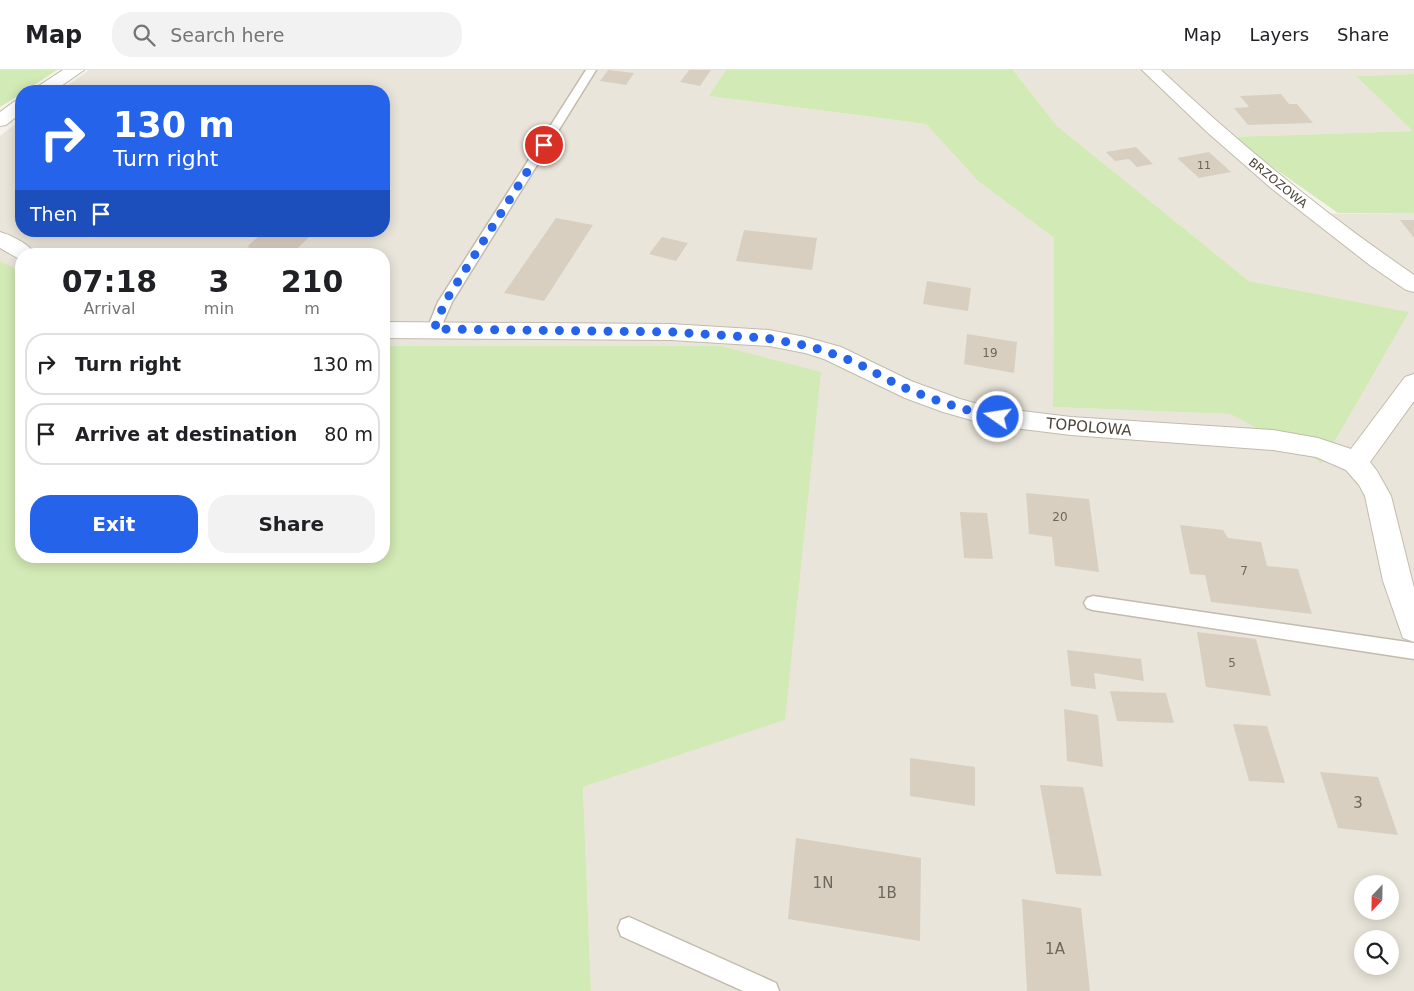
<!DOCTYPE html>
<style>
body{margin:0;font-family:"DejaVu Sans",sans-serif;background:#f2f2f2;color:#202124;height:100vh;display:flex;flex-direction:column;font-size:19px;white-space:nowrap}
*{box-sizing:border-box;margin:0}
p{font-size:16px;color:#757577}
.icon{flex:none;width:28px;height:28px;fill:none;stroke:currentColor;stroke-width:2;stroke-linecap:round;stroke-linejoin:round}
.map{position:relative;flex:1;overflow:hidden}
.details{position:absolute;left:15px;top:178px;width:375px;height:315px;display:flex;flex-direction:column;background:#fff;border-radius:20px;box-shadow:0 2px 12px #0003}
.details>*{flex:none}
.banner{position:absolute;left:15px;top:15px;width:375px;height:152px;border-radius:20px;box-shadow:0 2px 12px #0003;background:#2563eb;color:#fff;overflow:hidden}
.needle{width:32px;rotate:202deg}
.fabs{position:absolute;left:1354px;top:805px;display:grid;gap:10px}
.fabs a{display:grid;place-items:center;width:45px;height:45px;border-radius:50%;background:#fff;box-shadow:0 2px 12px #0003;font-size:25px}
.pin{position:absolute;display:grid;place-items:center;width:42px;height:42px;color:#fff;margin:-21px;border:2px solid #fff;border-radius:50%;box-shadow:0 1px 5px #0007}
.me{position:absolute;width:55px;margin:-28px;rotate:283deg;stroke-linejoin:round;filter:drop-shadow(0 0 4px #0008)}
.turn{display:flex;align-items:center;gap:18px;height:105px;padding:0 15px;font-size:22px}
.turn .icon{width:65px;height:65px;stroke-width:2.5}
.turn b{display:block;font-size:35px;line-height:42px}
.then{display:flex;align-items:center;height:48px;padding:0 15px;background:#0003;gap:10px;font-size:19px}
.eta{display:flex;justify-content:space-evenly;align-items:center;height:85px;text-align:center}
.eta b{font-size:30px;font-weight:700;line-height:35px}
.button{display:flex;gap:10px;margin-top:auto;padding:10px 15px}
.button a{flex:1;height:58px;border-radius:20px;background:#2563eb;color:#fff;font-size:20px;font-weight:700;line-height:58px;text-align:center}
.button a+a{background:#f2f2f2;color:#202124}
ul{padding:0;list-style:none}
li{display:flex;align-items:center;gap:15px;height:62px;margin:0 10px 8px;padding:0 5px;border:2px solid #e0e0e0;border-radius:20px}
li div{flex:1}
li b{display:block;font-size:19px}
li em{font-style:normal}
header{display:flex;align-items:center;gap:30px;box-sizing:border-box;height:70px;padding:0 25px;background:#fff;border-bottom:1px solid #e0e0e0}
header strong{font-size:24px}
nav{display:flex;gap:28px;margin-inline-start:auto;font-size:18px}
.search{width:350px;height:45px;background:#f2f2f2;display:flex;align-items:center;gap:12px;box-sizing:border-box;padding:0 18px;border-radius:20px;color:#757577;font-size:19px}
.map>svg:first-child{display:block}
.residential{fill:#eae5da;fill-rule:evenodd}
.green{fill:#d2eab5}
.building{fill:#d8cfc1}
.lines{fill:none;stroke-linecap:round;stroke-linejoin:round}
.lane-casing{stroke:#c2bbae;stroke-width:3}
.street-casing{stroke:#c2bbae;stroke-width:2}
.lane{fill:#fff;fill-rule:evenodd}
.street{fill:#fff;fill-rule:evenodd}
.route{stroke:#2563eb;stroke-width:9;stroke-dasharray:0 16.2}
.labels{text-anchor:middle;dominant-baseline:central;stroke-width:4;stroke-linejoin:round;paint-order:stroke}
.far-number-label{font-size:11px;fill:#6e675b}
.far-street-label{font-size:12px;fill:#4b4439;stroke:#fff}
.number-label{font-size:12px;fill:#6e675b}
.street-label{font-size:15px;fill:#4b4439;stroke:#fff}
.near-number-label{font-size:15px;fill:#6e675b}
</style>
<header>
<strong>Map</strong>
<div class="search"><svg class="icon" aria-label="search" viewBox="0 0 24 24"><circle cx="10" cy="10" r="6"/><path d="M15 15l6 6"/></svg>Search here</div>
<nav><a>Map</a><a>Layers</a><a>Share</a></nav>
</header>
<div class="map">
<svg width="1414" height="921" viewBox="0 0 1414 921">
<rect width="100%" height="100%" fill="#f6f3ec"/>
<path class="residential" d="M89 0H726L710 26 926 54 978 111 1054 168 1053 337 1230 344 1322 392 1408 242 1249 211 1057 56 1013 0H1143L1304 144 1414 143V921H591L583 717 785 650 721 276H384V184H21V201L0 191V66L21 50V161H384V21H60ZM1362 814H1390V841H1362ZM1362 869H1390V896H1362Z
M1160 0H1414V4L1356 6 1414 61 1230 67Z"/>
<path class="green" d="M0 0H57L25 21H21V24L0 37Z
M726 0H1013L1057 56 1249 211 1409 242 1322 393 1230 344 1053 337 1054 168 978 111 926 54 709 26Z
M1414 4V143H1338L1230 67 1413 61 1356 6Z
M0 191 21 201V486H384V276H721L821 302 785 650 583 717 591 921H0Z"/>
<path class="building" d="M608 0H609L634 3 626 15 600 11Z
M689 0H711L700 16 680 12Z
M1281 24 1289 34H1297L1313 53 1248 55 1234 38 1249 37 1240 26Z
M1136 77 1153 94 1137 97 1129 89 1115 91 1106 82Z
M1209 82 1231 102 1199 108 1177 88Z
M556 148 593 155 544 231 504 223Z
M1400 150H1414V168Z
M744 160 817 168 812 200 736 191Z
M264 161H315L292 184H272L247 177Z
M662 167 688 173 676 191 649 184Z
M927 211 971 218 968 241 923 234Z
M967 264 1017 272 1014 303 964 294Z
M1026 423 1089 429 1099 502 1055 496 1052 467 1029 464Z
M960 442 987 443 993 489 964 488Z
M1180 455 1223 460 1228 468 1261 472 1267 496 1298 499 1312 544 1211 532 1205 505 1190 504Z
M1197 562 1256 569 1271 626 1206 617Z
M1067 580 1141 589 1144 611 1094 603 1096 619 1071 616Z
M1110 621 1166 623 1174 653 1117 651Z
M1064 639 1098 645 1103 697 1067 691Z
M1233 654 1267 656 1285 713 1249 711Z
M910 688 975 697V736L910 726Z
M1320 702 1378 707 1398 765 1338 758Z
M1040 715 1083 717 1102 806 1056 804Z
M796 768 921 788 920 871 788 849Z
M1022 829 1081 838 1090 921H1027Z"/>
<g class="lines">
<g class="lane-casing">
<path id="lane" d="M586 0H596L452 232 439 262H429L427 259 438 232Z
M1093 526 1414 573V589L1093 540 1087 538 1084 533 1087 528Z
M629 847 776 913 779 921H743L621 866 618 858 621 850Z"/>
</g>
<g class="street-casing">
<path id="street" d="M63 0H84L54 21H34L37 17Z
M1142 0H1161C1240 75 1324 143 1414 205V222L1406 220 1371 196 1271 118 1207 62Z
M21 30V43L6 55 0 56V42L15 31Z
M0 162C11 165 29 174 35 184H21V190L0 178Z
M384 252 671 254 769 260 805 267 841 277 911 311 960 329 989 337 1071 347 1273 360 1318 368 1351 379 1405 307 1414 304V331L1370 392 1377 401 1391 426 1414 518V572L1403 568 1383 511 1365 426 1359 415 1346 400 1316 387 1273 380 1071 365 989 355 943 342 905 328 824 289 805 283 769 276 671 270 384 268Z"/>
</g>
<use href="#lane" class="lane"/>
<use href="#street" class="street"/>
</g>
<g class="lines">
<path class="route" d="M544 75 445 232 434 259 671 262 766 268 809 276 836 285 857 293 900 316 930 328 963 339 998 347"/>
</g>
<g class="labels">
<g class="far-number-label">
<text x="1204" y="95">11</text>
</g>
<g class="far-street-label">
<text transform="translate(1278 113) rotate(39)">BRZOZOWA</text>
</g>
<g class="number-label">
<text x="990" y="283">19</text>
<text x="1060" y="447">20</text>
<text x="1244" y="501">7</text>
<text x="1232" y="593">5</text>
</g>
<g class="street-label">
<text transform="translate(1089 357) rotate(5)">TOPOLOWA</text>
</g>
<g class="near-number-label">
<text x="1358" y="733">3</text>
<text x="823" y="813">1N</text>
<text x="887" y="823">1B</text>
<text x="1055" y="879">1A</text>
</g>
</g>
</svg>
<div class="fabs">
<a><svg class="needle" viewBox="-14 -14 28 28"><path d="M0-13l5 13h-10z" fill="#e53935"/><path d="M0 13l5-13h-10z" fill="#757577"/></svg></a>
<a><svg class="icon" aria-label="search" viewBox="0 0 24 24"><circle cx="10" cy="10" r="6"/><path d="M15 15l6 6"/></svg></a>
</div>
<div class="pin" style="left:544px;top:75px;background:#d93025"><svg class="icon" aria-label="arrive" viewBox="0 0 24 24"><path d="M6 21V4h12l-3 4 3 4H6"/></svg></div>
<svg class="me" style="left:998px;top:347px" viewBox="-20 -20 40 40"><circle r="17" fill="#2563eb" stroke="#fff" stroke-width="3"/><path d="M0-11L8 9 0 5-8 9z" fill="#fff"/></svg>
<div class="banner">
<div class="turn"><svg class="icon" aria-label="right" viewBox="0 0 24 24"><path d="M7 20v-9h11M14 6l5 5-5 5"/></svg><div><b>130 m</b>Turn right</div></div>
<div class="then">Then<svg class="icon" aria-label="arrive" viewBox="0 0 24 24"><path d="M6 21V4h12l-3 4 3 4H6"/></svg></div>
</div>
<section class="details">
<div class="eta">
<div><b>07:18</b><p>Arrival</p></div>
<div><b>3</b><p>min</p></div>
<div><b>210</b><p>m</p></div>
</div>
<ul>
<li><svg class="icon" aria-label="right" viewBox="0 0 24 24"><path d="M7 20v-9h11M14 6l5 5-5 5"/></svg><div><b>Turn right</b></div><em>130 m</em></li>
<li><svg class="icon" aria-label="arrive" viewBox="0 0 24 24"><path d="M6 21V4h12l-3 4 3 4H6"/></svg><div><b>Arrive at destination</b></div><em>80 m</em></li>
</ul>
<div class="button"><a>Exit</a><a>Share</a></div>
</section>
</div>
